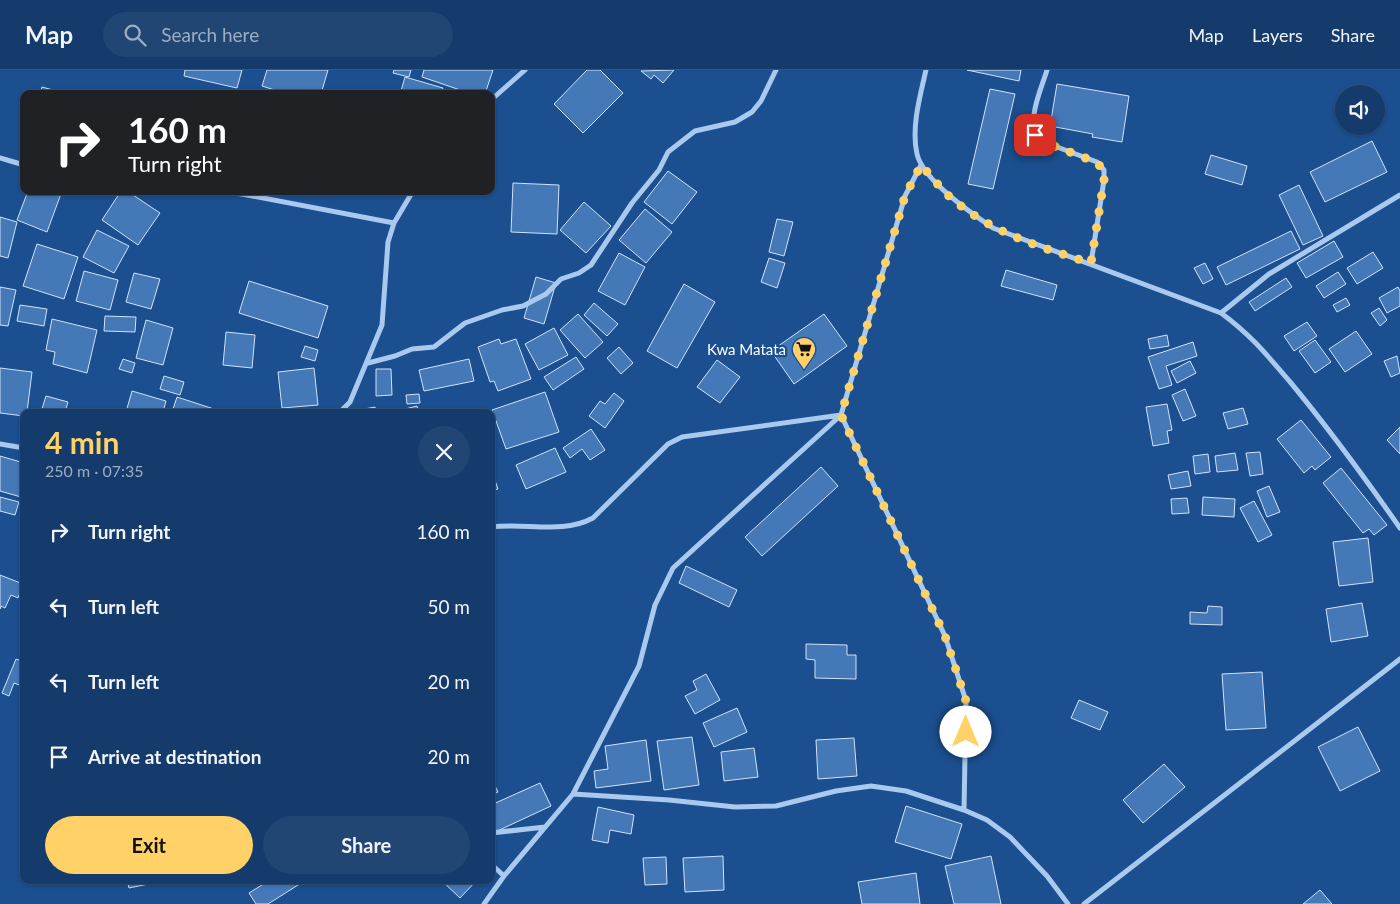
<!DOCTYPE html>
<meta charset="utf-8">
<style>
body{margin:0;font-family:Lato,sans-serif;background:#214673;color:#f1f3f6;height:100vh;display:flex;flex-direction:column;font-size:19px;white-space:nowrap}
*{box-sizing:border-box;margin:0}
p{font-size:16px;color:#9dadc1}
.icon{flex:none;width:28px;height:28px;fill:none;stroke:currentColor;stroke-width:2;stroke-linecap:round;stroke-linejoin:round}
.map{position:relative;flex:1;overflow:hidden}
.panel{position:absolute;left:20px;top:339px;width:475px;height:475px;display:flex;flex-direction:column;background:#143b6b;border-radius:10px;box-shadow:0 1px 4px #0004,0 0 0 1px #33557e}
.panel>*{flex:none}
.banner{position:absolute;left:20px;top:20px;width:475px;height:105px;border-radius:10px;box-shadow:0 1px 4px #0004,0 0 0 1px #33557e;background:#202124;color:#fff;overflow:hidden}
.buttons{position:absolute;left:1335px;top:15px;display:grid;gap:10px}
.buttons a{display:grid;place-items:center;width:50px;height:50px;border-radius:50%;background:#143b6b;box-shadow:0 1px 4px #0004,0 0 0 1px #33557e;font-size:25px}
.pin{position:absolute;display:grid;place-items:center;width:42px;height:42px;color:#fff;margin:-21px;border-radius:10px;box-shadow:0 2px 8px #0006}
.me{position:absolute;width:55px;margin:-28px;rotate:0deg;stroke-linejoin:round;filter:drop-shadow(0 0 4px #0008)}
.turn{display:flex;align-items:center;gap:18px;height:105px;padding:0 25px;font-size:22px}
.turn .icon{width:65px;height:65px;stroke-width:2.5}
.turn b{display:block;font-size:35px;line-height:42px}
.round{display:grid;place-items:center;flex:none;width:52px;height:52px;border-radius:26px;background:#214673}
.summary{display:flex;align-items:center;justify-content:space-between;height:85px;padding:0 25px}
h1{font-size:30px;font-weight:700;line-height:38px;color:#ffd166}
.cta{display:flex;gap:10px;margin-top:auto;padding:10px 25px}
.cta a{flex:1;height:58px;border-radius:30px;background:#ffd166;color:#111;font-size:20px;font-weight:700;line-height:58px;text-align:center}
.cta a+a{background:#214673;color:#f1f3f6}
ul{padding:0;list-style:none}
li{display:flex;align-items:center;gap:15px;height:75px;padding:0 25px}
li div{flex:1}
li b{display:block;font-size:19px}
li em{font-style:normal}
header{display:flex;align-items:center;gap:30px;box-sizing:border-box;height:70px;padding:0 25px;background:#143b6b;border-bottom:1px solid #33557e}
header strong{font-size:24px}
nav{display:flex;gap:28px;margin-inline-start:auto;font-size:18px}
.search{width:350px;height:45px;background:#214673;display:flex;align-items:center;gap:12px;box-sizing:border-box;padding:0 18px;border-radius:28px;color:#9dadc1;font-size:19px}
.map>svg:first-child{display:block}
.building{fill:#4478b7;stroke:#cfe3fa}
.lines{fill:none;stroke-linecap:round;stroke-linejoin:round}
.street{stroke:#a9c9ee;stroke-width:5}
.route{stroke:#ffd166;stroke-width:9;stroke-dasharray:0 16.2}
.labels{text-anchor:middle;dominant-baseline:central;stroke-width:4.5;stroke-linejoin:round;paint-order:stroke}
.poi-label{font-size:15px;fill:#fff;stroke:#1b4f8f;text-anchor:end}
</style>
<header>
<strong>Map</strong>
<div class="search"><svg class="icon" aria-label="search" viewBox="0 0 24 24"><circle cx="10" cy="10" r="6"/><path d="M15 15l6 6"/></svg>Search here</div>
<nav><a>Map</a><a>Layers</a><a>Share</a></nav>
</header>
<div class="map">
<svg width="1400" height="834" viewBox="0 0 1400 834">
<rect width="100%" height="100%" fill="#1b4f8f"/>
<path class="building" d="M185 0H242L237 18 184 6Z
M267 0H328L321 24H287L262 16Z
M394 0H411L409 7 393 3Z
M424 0H493L485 24H472L422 7Z
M587 0H600L623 23 583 63 554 34Z
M674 0 663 13 654 5 651 9 641 1Z
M967 0H1021L1019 11Z
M405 7 443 18 441 24H410L401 21Z
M1057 14 1129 26 1122 72 1092 67 1093 64 1050 56Z
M42 17 68 24H40Z
M990 19 1015 24 993 119 968 114Z
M1372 71 1387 102 1325 132 1310 102Z
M1211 85 1247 96 1242 115 1205 104Z
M668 101 697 122 672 154 644 132Z
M513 113 559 115 557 164 511 162Z
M1299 115 1323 166 1303 175 1279 125Z
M28 121H62L47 162 17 150Z
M121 121H127L160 143 138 175 102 150Z
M584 132 611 156 586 183 560 160Z
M645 139 672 162 646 193 619 170Z
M0 147 17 152 8 188 0 186Z
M777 149 793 152 784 186 769 182Z
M97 160 129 176 114 203 83 187Z
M1291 161 1300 179 1226 215 1217 197Z
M1334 171 1343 187 1306 208 1297 193Z
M37 174 78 187 64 229 23 216Z
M1373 182 1383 198 1357 214 1347 198Z
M619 183 645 197 625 235 598 221Z
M769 188 785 193 777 218 761 212Z
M1205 193 1213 209 1203 214 1194 198Z
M1006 200 1057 215 1053 230 1001 216Z
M84 201 118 210 110 240 76 231Z
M1338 202 1346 214 1324 228 1316 216Z
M134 203 160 209 151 239 126 232Z
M536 207 556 213 544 254 524 248Z
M1286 208 1292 217 1255 241 1249 232Z
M249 211 328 236 318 268 239 243Z
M684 214 715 232 677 298 647 281Z
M0 217 16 220 8 256 0 255Z
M1398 217 1400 221V236L1387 243 1379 228Z
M1346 228 1350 235 1337 242 1333 235Z
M594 233 618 254 607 266 584 245Z
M20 235 47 239 44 256 17 251Z
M1379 238 1387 250 1380 256 1371 243Z
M578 244 603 272 585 288 560 260Z
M824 244 847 276 794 314 771 281Z
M105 246 136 247 135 262 104 261Z
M52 249 97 260 87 303 53 294 55 282 46 280Z
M146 250 173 258 163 295 136 288Z
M1307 252 1317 266 1294 281 1284 266Z
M554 258 568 285 539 300 525 274Z
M1356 261 1372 284 1345 302 1329 279Z
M226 262 255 265 252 298 223 295Z
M1167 265 1169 276 1150 279 1148 269Z
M499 269 501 274 516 269 531 309 498 321 494 311 490 312 478 277Z
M1315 270 1331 292 1315 303 1299 281Z
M1193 272 1197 286 1166 296 1172 315 1159 319 1148 287Z
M305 276 318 280 315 291 301 287Z
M619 277 633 293 621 304 607 288Z
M1397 286 1400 303 1391 307 1384 291Z
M576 287 584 299 553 320 544 307Z
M123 289 135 293 132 303 119 299Z
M469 289 474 311 424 321 419 300Z
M717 290 740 307 720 333 697 317Z
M1190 291 1196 303 1177 313 1171 301Z
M0 298 32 302 27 342H24V346L0 343Z
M314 298 318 335 282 338 278 302Z
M376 299H391L392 325 376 326Z
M164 306 184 312 180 325 160 319Z
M1185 319 1196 346 1183 351 1172 325Z
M132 321 166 331 163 342H126Z
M545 322 559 362 506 379 492 340Z
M614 323 624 331 605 358 589 346 600 331 605 334Z
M419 324 420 333 407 334 406 325Z
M46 326 68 332 65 342H41Z
M177 327 217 340 216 342H172Z
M1167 334 1172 360 1167 361 1169 373 1153 376 1146 337Z
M417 336 419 342H393Z
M375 337 376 342H345L359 340Z
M1243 338 1248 354 1228 359 1223 343Z
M1301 350 1331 387 1315 400 1312 396 1304 403 1277 369Z
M1400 357V384L1387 370Z
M591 359 605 380 590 390 582 379 570 388 563 378Z
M555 378 566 402 526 419 516 395Z
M1260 382 1263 404 1250 406 1246 383Z
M1235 383 1238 400 1217 402 1215 386Z
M1208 384 1210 402 1195 404 1193 386Z
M0 386 24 393V419L21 427 0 421Z
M821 397 838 416 762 486 745 467Z
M1341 398 1387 455 1374 465 1369 459 1363 463 1323 413Z
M491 399 498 419 491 421Z
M1188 401 1191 416 1171 419 1168 405Z
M1269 416 1280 442 1267 447 1257 421Z
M0 427 19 432 15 445 0 441Z
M1203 427 1235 429 1234 447 1202 445Z
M1187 428 1189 443 1172 444 1171 429Z
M1254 431 1272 465 1258 472 1240 438Z
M1368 468 1373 512 1339 516 1333 472Z
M686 496 737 520 729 537 679 513Z
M0 505 23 514 18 528 11 525 5 538 1 536 0 539Z
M1362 533 1368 566 1331 572 1326 539Z
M1208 536 1222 537V555L1190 554V542L1207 543Z
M806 574 847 575V585H856V609L815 608V590L806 589Z
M16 589 24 592V621L21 620 22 616 14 613 9 626 2 623Z
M1262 602 1266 658 1226 660 1222 604Z
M706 604 720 630 695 644 685 626 697 620 693 611Z
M1079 630 1108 642 1100 660 1071 648Z
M737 638 747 662 714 677 703 653Z
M1358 657 1380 701 1340 721 1318 677Z
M692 667 699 715 664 720 657 671Z
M854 668 857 706 818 709 816 670Z
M646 670 651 711 596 718 594 701 608 699 605 676Z
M754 678 758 707 724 711 721 682Z
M1164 694 1185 717 1143 753 1123 730Z
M491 708 498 722 491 725Z
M540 713 551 736 493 763 491 735Z
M906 736 962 754 951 789 895 772Z
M598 737 634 745 631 764 610 760 608 773 592 770Z
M723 786 724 820 685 822 683 788Z
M991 786 1001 834H954L945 796Z
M666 787 667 814 645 815 643 788Z
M916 803 920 834H862L858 812Z
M127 810H158V812L129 818Z
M270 810H306L268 834H256L249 823Z
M441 810H477L460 828Z
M1320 820 1332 834H1303Z"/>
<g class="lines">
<path class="street" d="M926 0C920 26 911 58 917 84 923 110 971 143 993 158L1221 243C1251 265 1267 285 1291 313 1330 360 1365 408 1400 458
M1047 0C1041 20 1024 54 1041 71L1097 92 1104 100V110L1091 193
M491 30 525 0
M0 88 24 95
M214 121 242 124 394 153
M1221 243 1269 204 1400 125
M368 293 395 286 412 279 434 277 465 253 502 240 523 236 546 224 561 209 579 203 591 195 632 133 659 100 668 82 695 61 735 52 752 42 761 31 776 0
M340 342 350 332 382 255 388 172 394 153 413 121
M0 374 24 378
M491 457C526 452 561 465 593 448L668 374 682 367 841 345 945 566 966 631 964 740
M573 724 669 730 735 737 776 736 836 721 871 716 906 721 964 740 987 750 1010 767 1047 806 1068 834
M491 763 545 757
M491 794 504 806
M484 834 504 806 573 724 639 596 655 535 673 498 841 345 905 126 921 95
M1084 834 1400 589"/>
</g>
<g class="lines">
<path class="route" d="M966 662V631L945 566 841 345 905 126 921 95C933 108 946 126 961 136 999 165 1045 179 1091 193L1104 110V100L1096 92 1041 71 1035 65"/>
</g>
<defs>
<g id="supermarket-pin" transform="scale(1.25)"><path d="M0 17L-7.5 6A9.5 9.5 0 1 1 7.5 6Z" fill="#ffd166" stroke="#1b4f8f"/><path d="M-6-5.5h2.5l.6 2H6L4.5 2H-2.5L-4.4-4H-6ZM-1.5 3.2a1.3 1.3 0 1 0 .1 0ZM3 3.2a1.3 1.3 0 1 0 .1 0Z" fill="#111"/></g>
</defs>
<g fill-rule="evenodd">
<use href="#supermarket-pin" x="804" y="279"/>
</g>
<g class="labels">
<g class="poi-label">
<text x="786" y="279">Kwa Matata</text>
</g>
</g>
</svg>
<div class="buttons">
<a><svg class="icon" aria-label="sound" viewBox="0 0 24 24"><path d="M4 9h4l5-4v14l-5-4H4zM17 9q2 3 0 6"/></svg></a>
</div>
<div class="pin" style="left:1035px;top:65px;background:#d93025"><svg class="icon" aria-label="arrive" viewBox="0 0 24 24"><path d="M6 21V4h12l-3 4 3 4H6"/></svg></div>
<svg class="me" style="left:966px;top:662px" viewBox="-20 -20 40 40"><circle r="19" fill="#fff"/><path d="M0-13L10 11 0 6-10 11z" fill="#ffd166"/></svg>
<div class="banner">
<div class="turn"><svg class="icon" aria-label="right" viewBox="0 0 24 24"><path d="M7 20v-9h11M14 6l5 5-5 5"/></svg><div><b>160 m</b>Turn right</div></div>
</div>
<section class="panel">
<div class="summary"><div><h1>4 min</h1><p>250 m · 07:35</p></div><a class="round"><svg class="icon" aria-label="close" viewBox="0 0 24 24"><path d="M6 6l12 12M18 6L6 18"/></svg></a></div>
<ul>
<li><svg class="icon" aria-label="right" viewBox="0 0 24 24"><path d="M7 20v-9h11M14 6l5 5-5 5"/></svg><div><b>Turn right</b></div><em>160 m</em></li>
<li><svg class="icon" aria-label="left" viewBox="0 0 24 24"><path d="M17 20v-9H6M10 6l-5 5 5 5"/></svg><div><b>Turn left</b></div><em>50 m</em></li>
<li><svg class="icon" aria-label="left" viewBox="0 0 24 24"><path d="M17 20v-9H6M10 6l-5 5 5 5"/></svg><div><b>Turn left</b></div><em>20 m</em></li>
<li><svg class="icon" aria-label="arrive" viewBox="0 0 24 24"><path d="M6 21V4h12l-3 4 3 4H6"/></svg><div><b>Arrive at destination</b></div><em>20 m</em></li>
</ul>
<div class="cta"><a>Exit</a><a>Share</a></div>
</section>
</div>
